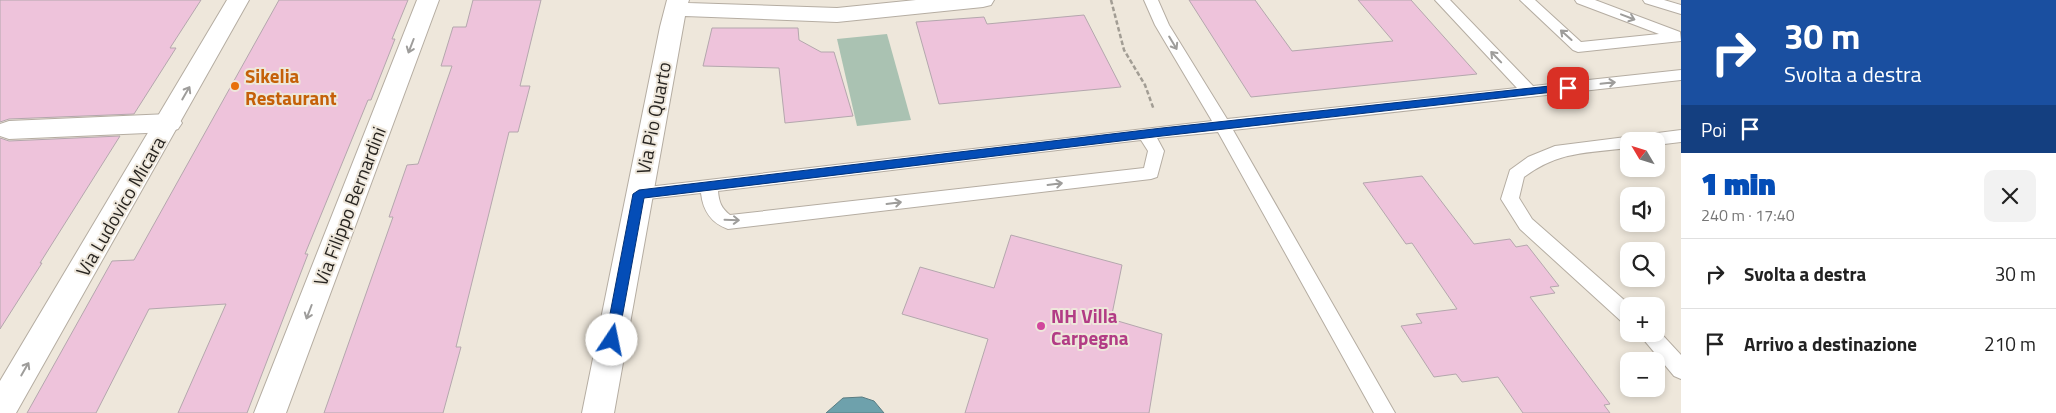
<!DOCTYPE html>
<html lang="it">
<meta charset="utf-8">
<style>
body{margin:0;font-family:"Titillium Web",sans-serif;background:#f2f2f2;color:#222;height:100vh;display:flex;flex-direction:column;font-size:19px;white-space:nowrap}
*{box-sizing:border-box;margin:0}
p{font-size:16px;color:#767676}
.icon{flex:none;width:28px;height:28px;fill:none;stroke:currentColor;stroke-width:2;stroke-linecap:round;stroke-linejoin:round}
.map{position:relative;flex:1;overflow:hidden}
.details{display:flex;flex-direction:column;background:#fff;width:375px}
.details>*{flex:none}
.hud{background:#1a4fa0;color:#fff;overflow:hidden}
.needle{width:32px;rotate:308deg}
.controls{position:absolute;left:1620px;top:132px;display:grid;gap:10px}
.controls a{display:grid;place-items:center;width:45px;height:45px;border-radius:10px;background:#fff;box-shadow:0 2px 8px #0003;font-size:25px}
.pin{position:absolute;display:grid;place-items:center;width:42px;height:42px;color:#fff;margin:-21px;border-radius:10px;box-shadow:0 2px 8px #0006}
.me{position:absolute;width:55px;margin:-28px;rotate:11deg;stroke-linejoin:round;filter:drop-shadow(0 0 4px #0008)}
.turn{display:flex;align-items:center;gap:18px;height:105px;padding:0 20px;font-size:22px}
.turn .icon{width:65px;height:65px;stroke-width:2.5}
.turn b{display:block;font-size:35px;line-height:42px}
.then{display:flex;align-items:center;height:48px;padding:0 20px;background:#0003;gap:10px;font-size:19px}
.round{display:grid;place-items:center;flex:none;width:52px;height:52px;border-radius:10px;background:#f2f2f2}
.overview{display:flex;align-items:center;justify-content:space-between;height:85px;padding:0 20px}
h1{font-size:30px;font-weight:800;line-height:38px;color:#044db7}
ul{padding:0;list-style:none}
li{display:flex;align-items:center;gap:15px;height:70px;padding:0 20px;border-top:1px solid #e0e0e0}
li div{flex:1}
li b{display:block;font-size:19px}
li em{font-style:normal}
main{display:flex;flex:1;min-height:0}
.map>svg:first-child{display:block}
.green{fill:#aac2b2}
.water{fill:#6ea1ac;stroke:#597c82}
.building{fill:#eec3db;stroke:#b4a7ad}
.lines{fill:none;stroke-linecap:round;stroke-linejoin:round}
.service-casing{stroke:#b5ada2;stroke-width:2}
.pedestrian-casing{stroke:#b5ada2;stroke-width:2}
.minor-casing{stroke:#b5ada2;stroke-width:2}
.path{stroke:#a29d94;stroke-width:2.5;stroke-dasharray:4.5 2.5;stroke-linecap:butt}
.service{fill:#fff;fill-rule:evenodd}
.pedestrian{fill:#fff;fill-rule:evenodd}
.minor{fill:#fff;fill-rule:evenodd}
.oneway{stroke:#9e9d9b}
.route{fill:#044db7;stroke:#033277}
.food-dot{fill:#e8710a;stroke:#eee7db;stroke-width:2}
.hotel-dot{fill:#d1479c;stroke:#eee7db;stroke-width:2}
.labels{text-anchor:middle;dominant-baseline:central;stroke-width:4;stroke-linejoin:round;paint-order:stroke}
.food-label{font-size:19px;font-weight:bold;fill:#c56008;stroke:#eee7db;text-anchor:start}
.street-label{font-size:19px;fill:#282521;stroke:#eee7db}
.hotel-label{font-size:19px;font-weight:bold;fill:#b23c85;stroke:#eee7db;text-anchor:start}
</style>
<main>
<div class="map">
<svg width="1681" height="413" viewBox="0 0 1681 413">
<rect width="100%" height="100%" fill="#eee7db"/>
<path class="green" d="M887 34 911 120 857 126 837 39Z"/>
<path class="water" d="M862 397 874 401 884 413H826L843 398Z"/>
<path class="building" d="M0 0H201L170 48H176L134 114 9 119 0 122Z
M279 0H408L392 39H395L371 100H368L305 254H308L247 413H178L226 304 149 309 96 413H27L112 261 134 260Z
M473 0H541L520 86H530L518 132H509L456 347H461L443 413H324L393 217H389L407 165 418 164 452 66H441L453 27H466Z
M1189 0H1255L1292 51 1393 41 1358 0H1411L1477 74 1251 97Z
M1084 15 1121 87 939 104 916 22 984 17 987 24Z
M712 28H798L799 40 821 52H834L853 116 785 123 779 68 703 66Z
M120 136 40 263H42L0 329V138L9 141Z
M1422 176 1474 244 1510 239 1516 247 1527 245 1559 286 1550 287 1555 293 1530 297 1610 404 1604 405 1610 413H1523L1498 377 1462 382 1456 374 1434 377 1401 326 1422 323 1416 314 1457 309 1412 243 1406 244 1363 183Z
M1011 235 1122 265 1111 319 1162 334 1149 413H965L988 339 902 314 920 267 994 288Z"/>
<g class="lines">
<g class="service-casing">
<path id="service" d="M1144 0H1158L1169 25 1227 119 1517 88 1435 0H1450L1533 86 1681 70V80L1233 130 1395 413H1374L1218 132 1157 138 1164 151 1157 177 1151 179 728 229C711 223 703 211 701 193L639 200 633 199 630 194 633 189 639 188 1212 121 1155 25ZM1141 140 1148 151 1144 168 730 215C721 208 719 202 718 191Z
M1520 0H1535L1581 42 1659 34 1577 3 1575 0H1595L1680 32 1681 41 1578 52 1573 50Z
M1643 0H1664L1681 5V14L1645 3Z
M1681 130V142L1656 145V141H1629V148C1587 153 1559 151 1524 177L1519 198 1532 219 1631 306H1629V324L1622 322 1520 229 1501 199 1510 170 1528 157 1555 146Z
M1656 328 1681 355V379L1674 376 1639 334H1656Z"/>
</g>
<g class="pedestrian-casing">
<path id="pedestrian" d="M169 114 178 117 182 123 178 129 169 132 9 139 0 136V124L9 121Z"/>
</g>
<g class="minor-casing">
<path id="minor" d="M227 0H249L16 413H0V381Z
M417 0H439L286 413H254Z
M667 0H689L688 3 837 8 916 0H994L991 5 983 7 837 22 685 16 614 413H582L660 27Z"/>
</g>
<path class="path" d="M1111 0 1124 50 1145 85 1154 110"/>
<use href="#service" class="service"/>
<use href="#pedestrian" class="pedestrian"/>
<use href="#minor" class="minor"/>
</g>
<defs><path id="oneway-shaft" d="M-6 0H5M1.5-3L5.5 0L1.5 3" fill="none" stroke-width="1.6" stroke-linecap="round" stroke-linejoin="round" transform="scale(1.25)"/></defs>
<g class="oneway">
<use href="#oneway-shaft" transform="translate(1628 17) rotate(21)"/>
<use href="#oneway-shaft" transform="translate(1566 35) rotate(-138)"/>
<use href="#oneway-shaft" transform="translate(1173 43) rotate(59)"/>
<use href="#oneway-shaft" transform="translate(411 46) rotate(111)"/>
<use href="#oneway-shaft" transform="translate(1496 57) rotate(-134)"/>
<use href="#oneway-shaft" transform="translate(1608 83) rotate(-6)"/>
<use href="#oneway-shaft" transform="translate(186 93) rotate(-60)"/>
<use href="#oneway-shaft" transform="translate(1055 184) rotate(-7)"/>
<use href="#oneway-shaft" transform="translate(894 203) rotate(-7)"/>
<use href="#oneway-shaft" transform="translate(732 220) rotate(2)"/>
<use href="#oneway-shaft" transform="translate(309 312) rotate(111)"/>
<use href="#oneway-shaft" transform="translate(25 369) rotate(-60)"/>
</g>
<path class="route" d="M1568 84 1571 85V90L1162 136 644 198 618 340 616 344 612 346 607 344 605 340 633 194 639 190 1162 128Z"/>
<circle class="food-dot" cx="235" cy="86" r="5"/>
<circle class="hotel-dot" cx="1041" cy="326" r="5"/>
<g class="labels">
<g class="food-label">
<text x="245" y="75">Sikelia<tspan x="245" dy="22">Restaurant</tspan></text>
</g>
<g class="street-label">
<text transform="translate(653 118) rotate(-79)">Via Pio Quarto</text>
<text transform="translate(120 206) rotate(-60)">Via Ludovico Micara</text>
<text transform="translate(349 206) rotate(-69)">Via Filippo Bernardini</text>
</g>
<g class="hotel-label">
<text x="1051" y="315">NH Villa<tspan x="1051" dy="22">Carpegna</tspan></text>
</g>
</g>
</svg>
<div class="controls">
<a><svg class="needle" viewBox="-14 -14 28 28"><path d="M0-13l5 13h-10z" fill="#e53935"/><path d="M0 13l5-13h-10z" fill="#767676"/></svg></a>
<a><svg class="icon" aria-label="sound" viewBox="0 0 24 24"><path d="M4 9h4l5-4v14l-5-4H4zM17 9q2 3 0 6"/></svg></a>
<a><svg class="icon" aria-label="search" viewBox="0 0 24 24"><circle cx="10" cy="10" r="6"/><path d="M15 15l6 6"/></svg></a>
<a>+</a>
<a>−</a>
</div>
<div class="pin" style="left:1568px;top:88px;background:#d93025"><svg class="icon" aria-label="arrive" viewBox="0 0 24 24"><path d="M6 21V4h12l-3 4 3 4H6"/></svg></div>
<svg class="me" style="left:612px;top:340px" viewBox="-20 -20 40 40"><circle r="19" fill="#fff"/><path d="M0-13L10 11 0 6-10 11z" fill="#044db7"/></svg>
</div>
<section class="details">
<div class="hud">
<div class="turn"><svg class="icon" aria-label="right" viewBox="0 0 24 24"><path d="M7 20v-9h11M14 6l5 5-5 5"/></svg><div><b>30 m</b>Svolta a destra</div></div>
<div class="then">Poi<svg class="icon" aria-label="arrive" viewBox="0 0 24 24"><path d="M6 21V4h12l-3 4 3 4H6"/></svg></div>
</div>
<div class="overview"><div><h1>1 min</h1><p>240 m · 17:40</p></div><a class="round"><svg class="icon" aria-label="close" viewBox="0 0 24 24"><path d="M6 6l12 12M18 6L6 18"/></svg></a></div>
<ul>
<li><svg class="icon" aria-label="right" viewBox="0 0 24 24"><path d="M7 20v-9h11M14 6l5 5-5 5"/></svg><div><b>Svolta a destra</b></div><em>30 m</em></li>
<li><svg class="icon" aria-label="arrive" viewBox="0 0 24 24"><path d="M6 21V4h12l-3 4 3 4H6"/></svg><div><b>Arrivo a destinazione</b></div><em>210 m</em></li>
</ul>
</section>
</main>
